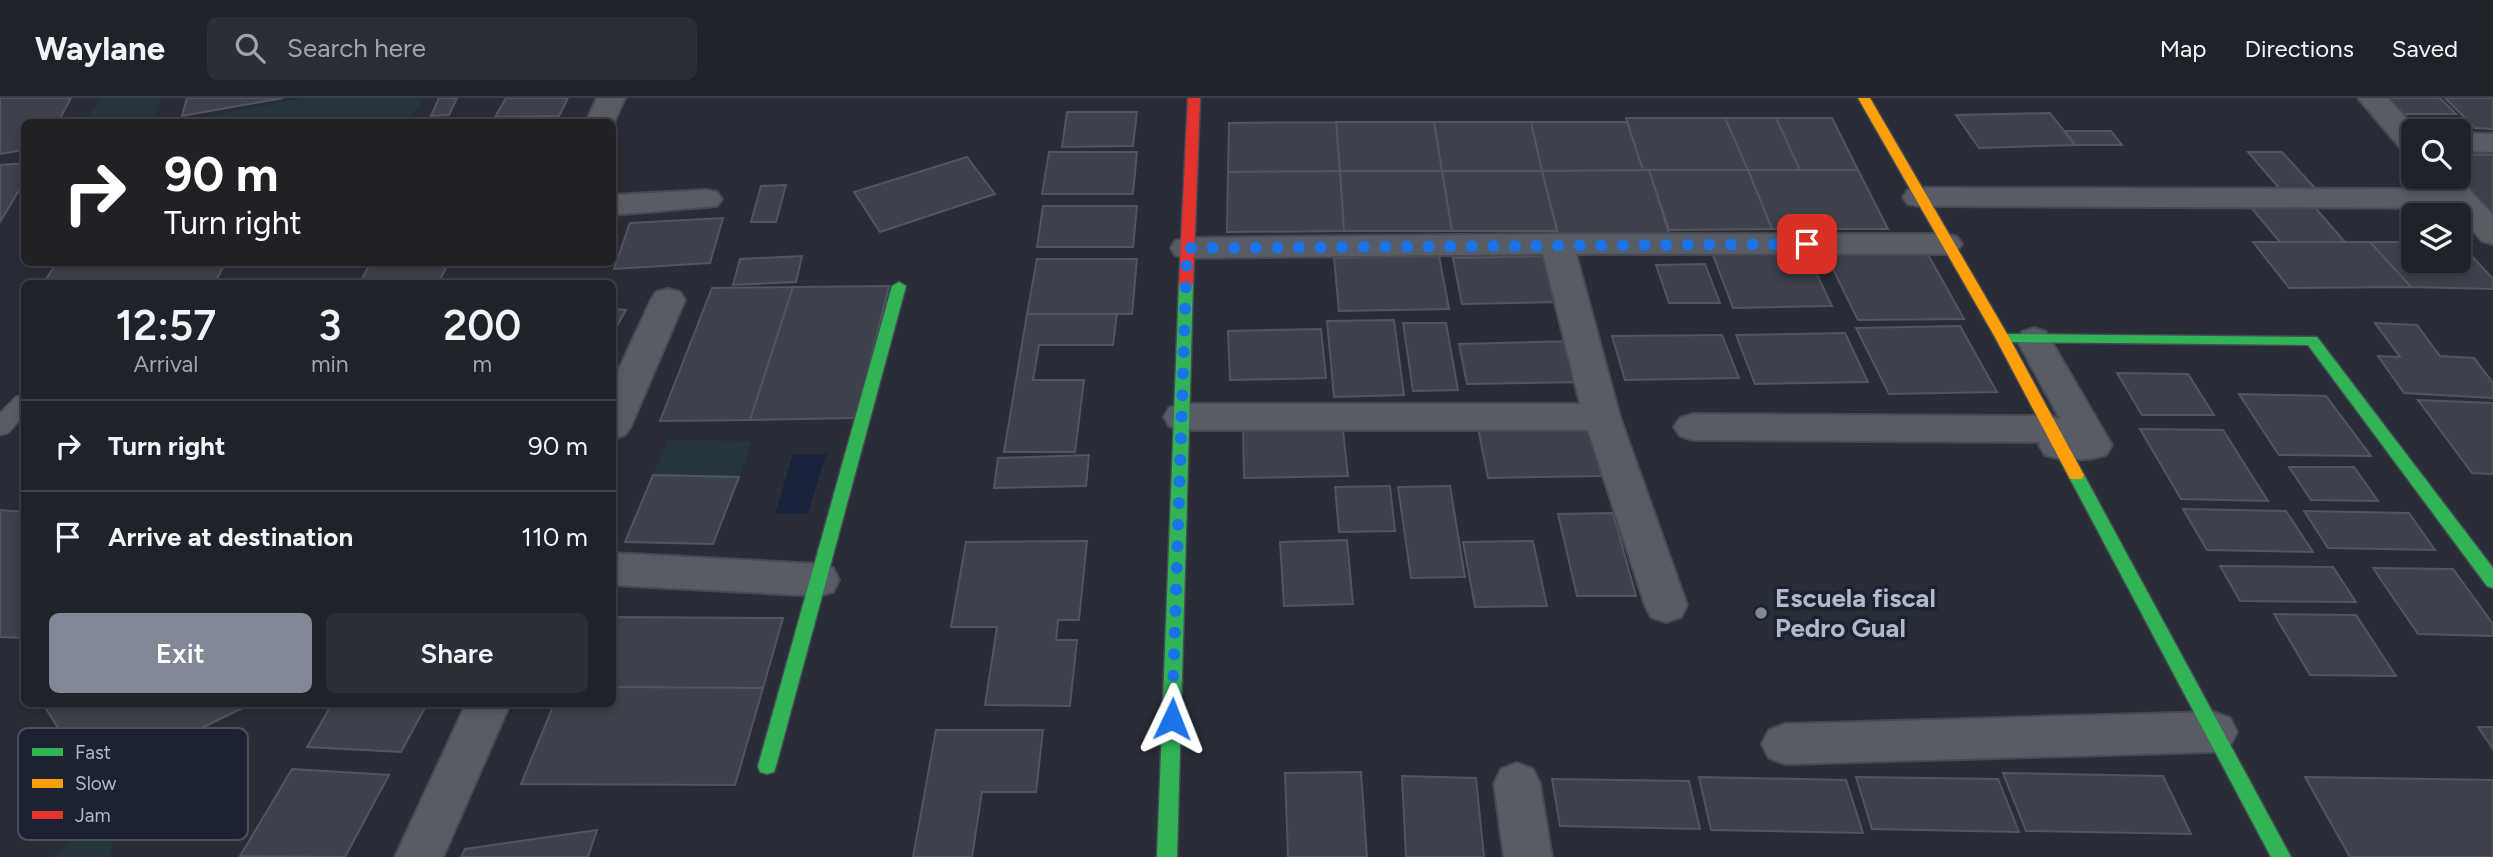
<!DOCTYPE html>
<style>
body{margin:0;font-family:Figtree,sans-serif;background:#2b2f35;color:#f1f3f6;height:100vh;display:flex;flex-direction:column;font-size:26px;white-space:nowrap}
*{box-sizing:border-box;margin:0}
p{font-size:23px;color:#a1a4a8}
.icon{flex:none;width:38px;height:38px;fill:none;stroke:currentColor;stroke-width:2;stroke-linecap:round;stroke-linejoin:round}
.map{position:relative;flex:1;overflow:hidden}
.drawer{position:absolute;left:21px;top:182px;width:595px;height:427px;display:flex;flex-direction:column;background:#1e2229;border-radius:10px;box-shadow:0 4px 10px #0003,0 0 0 2px #3c3f46}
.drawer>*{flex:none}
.banner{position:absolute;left:21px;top:21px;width:595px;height:147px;border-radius:10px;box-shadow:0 4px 10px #0003,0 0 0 2px #3c3f46;background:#202124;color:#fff;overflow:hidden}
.buttons{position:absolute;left:2401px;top:21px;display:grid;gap:14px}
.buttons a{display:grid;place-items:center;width:70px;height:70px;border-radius:10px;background:#1e2229;box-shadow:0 4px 10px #0003,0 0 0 2px #3c3f46;font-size:35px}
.pin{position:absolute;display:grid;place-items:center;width:60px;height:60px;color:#fff;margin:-30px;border-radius:14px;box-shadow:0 4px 10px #0006}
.me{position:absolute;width:77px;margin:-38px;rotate:2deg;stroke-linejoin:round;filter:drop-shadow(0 0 5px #0008)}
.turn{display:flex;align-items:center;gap:24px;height:147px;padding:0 28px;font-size:32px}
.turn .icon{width:91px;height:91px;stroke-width:2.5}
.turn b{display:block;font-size:49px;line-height:60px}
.eta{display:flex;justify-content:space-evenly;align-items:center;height:119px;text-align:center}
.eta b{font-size:42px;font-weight:600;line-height:49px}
.button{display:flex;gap:14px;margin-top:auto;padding:14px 28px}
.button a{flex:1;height:80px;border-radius:10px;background:#828795;color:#fff;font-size:28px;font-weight:600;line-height:80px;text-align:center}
.button a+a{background:#2b2f35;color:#f1f3f6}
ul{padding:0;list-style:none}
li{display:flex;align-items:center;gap:21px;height:91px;padding:0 28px;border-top:2px solid #3c3f46}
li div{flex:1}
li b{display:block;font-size:26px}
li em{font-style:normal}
header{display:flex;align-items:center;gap:42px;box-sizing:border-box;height:98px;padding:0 35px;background:#1e2229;border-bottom:2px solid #3c3f46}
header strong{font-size:33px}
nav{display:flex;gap:38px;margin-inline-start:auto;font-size:24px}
.search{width:490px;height:63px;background:#2b2f35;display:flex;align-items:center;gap:18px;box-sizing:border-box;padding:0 24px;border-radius:10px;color:#a1a4a8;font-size:26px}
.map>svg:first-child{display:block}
.green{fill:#25373d}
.water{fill:#18223b}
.building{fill:#3d414b;stroke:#50555f;stroke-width:2}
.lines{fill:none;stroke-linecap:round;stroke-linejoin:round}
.lane-casing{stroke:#464a54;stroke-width:3}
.street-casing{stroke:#464a54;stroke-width:4}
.fast-casing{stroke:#464a54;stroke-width:3}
.slow-casing{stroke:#464a54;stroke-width:3}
.jam-casing{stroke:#464a54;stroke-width:3}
.lane{fill:#585c65;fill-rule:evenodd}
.street{fill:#585c65;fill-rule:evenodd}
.fast{fill:#30b455;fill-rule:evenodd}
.slow{fill:#ff9f0a;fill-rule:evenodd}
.jam{fill:#e5322d;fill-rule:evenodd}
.route{stroke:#1a73e8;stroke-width:12;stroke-dasharray:0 21.6}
.poi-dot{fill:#828795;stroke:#1c2232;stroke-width:2.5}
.labels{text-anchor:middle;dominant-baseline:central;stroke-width:7;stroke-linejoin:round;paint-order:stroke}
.poi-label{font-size:26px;font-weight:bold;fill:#b2b8c8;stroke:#1c2232;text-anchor:start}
.key{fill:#1c2232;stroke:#494f5f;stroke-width:2}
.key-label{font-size:19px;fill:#b2b8c8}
</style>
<header>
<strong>Waylane</strong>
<div class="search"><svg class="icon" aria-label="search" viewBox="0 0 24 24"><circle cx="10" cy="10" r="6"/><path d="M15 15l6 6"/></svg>Search here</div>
<nav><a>Map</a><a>Directions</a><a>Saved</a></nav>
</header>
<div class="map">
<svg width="2493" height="759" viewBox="0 0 2493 759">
<rect width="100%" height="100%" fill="#282d37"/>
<path class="green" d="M100 0H161L152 24H86Z
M303 0H425L407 24H178Z
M668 342 752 343 739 379 653 377Z
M106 736 112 743 110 759H52L74 742Z"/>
<path class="water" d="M793 356H826L808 416H775Z"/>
<path class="building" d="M0 0H71L58 24H24V52L0 56Z
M187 0H283L182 18Z
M439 0H457L449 17 431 18Z
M506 0H568L559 18 495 19Z
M2383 0H2440L2456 16H2399Z
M2445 0H2493V31L2475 30Z
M1067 14H1137L1133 48 1062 49Z
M2050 15 2075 47 1979 50 1956 17Z
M1626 20H1725L1748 72H1643Z
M1725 20H1776L1800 72H1748Z
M1776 20H1832L1858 72H1800Z
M1336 24H1434L1442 73H1340Z
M1336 24 1340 73 1228 74 1229 25Z
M1434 24H1531L1542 73H1442Z
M1531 24H1627L1643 72 1542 73Z
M2065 33H2111L2122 47H2075Z
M1049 54H1137L1133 96H1042Z
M2248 54H2282L2315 90H2279Z
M2459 56 2493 57V118L2457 79H2459Z
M967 59 995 96 880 134 854 94Z
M24 65V84L0 124V67Z
M1649 72 1669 135H1558L1542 73Z
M1649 72H1748L1772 131 1669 132Z
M1748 72H1858L1888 131H1772Z
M1340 73 1344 133 1227 134 1228 74Z
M1340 73H1442L1452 133H1344Z
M1442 73H1542L1557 133H1452Z
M786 87 776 124H751L761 88Z
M2311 105 2345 144H2280L2248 106Z
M1043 108H1137L1133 149H1037Z
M723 120 710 165 614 171 630 125Z
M2253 144H2370L2411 189 2289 190Z
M2370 144H2413V163H2459L2460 145 2493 181V191L2411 189Z
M1926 153 1964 221 1858 222 1825 155Z
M1807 155 1832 208 1733 210 1713 157Z
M802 158 796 184 733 187 740 161Z
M1439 158 1449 211 1339 213 1334 160Z
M1550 158 1562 204 1462 206 1453 160Z
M1037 161H1137L1132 216H1027Z
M57 164H226L214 186H43Z
M371 164H449L439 184 359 186Z
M1705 166 1720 205H1669L1656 167Z
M889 188 856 320 750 322 793 189Z
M793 189 750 322 660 323 712 190Z
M612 211 626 212 612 237Z
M1027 216H1117L1113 247H1039L1033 282H1084L1075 354H1004Z
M1394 222 1404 297 1334 299 1327 223Z
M1403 225H1446L1458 292 1413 293Z
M2375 225 2417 227 2440 258 2474 260 2493 285V300L2404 295 2378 258 2400 259Z
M1960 228 1997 294 1889 296 1856 230Z
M1321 231 1326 280 1230 282 1228 233Z
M1845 235 1868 284 1755 286 1736 237Z
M1722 237 1739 280 1625 282 1612 238Z
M1575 243 1587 284 1467 286 1459 246Z
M2117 275 2188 276 2214 317H2142Z
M2239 296 2326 298 2371 358 2279 357Z
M2418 302 2493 305V376L2472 375Z
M1342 324 1348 378 1244 380 1243 326Z
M1590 328 1603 378 1488 380 1478 330Z
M2140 331 2223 332 2268 403 2181 401Z
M1089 357 1086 388 994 390 998 360Z
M2289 369H2354L2378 403 2311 402Z
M653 377 739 379 713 446 625 444Z
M1390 388 1395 433 1339 434 1335 389Z
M1450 388 1465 479 1411 480 1398 389Z
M2183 411 2286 413 2313 454 2207 452Z
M0 412 24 414V540L0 539Z
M2304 413 2409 415 2435 452 2328 450Z
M1613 415 1636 498H1577L1558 416Z
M1347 442 1353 506 1284 508 1280 444Z
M1087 443 1079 522H1058L1056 542H1077L1070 608 985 607 997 529H951L966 444Z
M1533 443 1547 508 1475 509 1463 444Z
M2220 468 2333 469 2356 504 2240 503Z
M2373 470 2453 471 2493 526V538L2418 536Z
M2274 516 2356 517 2396 578 2310 577Z
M612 519 783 520 763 590 612 589Z
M612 589 763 590 735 687 521 686 554 606H612Z
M43 606H251L193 634 149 692 29 690 65 641Z
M332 606H427L401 654 307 649Z
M2478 629H2493V651Z
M936 632H1043L1036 694H982L972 759H913Z
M292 671 389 677 345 759 240 758Z
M1361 674 1367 759H1288L1285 675Z
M2003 675 2163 678 2191 736 2026 733Z
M1402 678 1476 680 1484 759H1406Z
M1699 679 1846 682 1863 735 1711 732Z
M1856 679 1998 681 2019 734 1872 731Z
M2305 679 2493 682V759H2350Z
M1552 681 1689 683 1700 731 1560 728Z
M597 732 588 759H461L465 751Z"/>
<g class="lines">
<g class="lane-casing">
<path id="lane" d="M24 296V317L8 335 0 337V315L16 299Z"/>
</g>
<g class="street-casing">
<path id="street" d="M597 0H625L612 29V24H586Z
M2358 0H2388L2418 33H2413V55L2402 52Z
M2459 35 2493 36V54L2459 53Z
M2432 79H2458L2493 117V146L2482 143 2453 110 1919 108 1908 106 1903 99 1908 92 1919 90 2436 91 2430 83Z
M706 92 717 94 722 101 717 108 612 117V97Z
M1557 136H1946L1957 139 1962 146 1957 153 1946 156H1576L1620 319 1687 507 1681 519 1666 524 1651 519 1645 507 1588 332H1182L1169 328 1164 319 1169 310 1182 306H1580L1543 156 1187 160 1175 157 1171 150 1175 143 1187 140Z
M668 191 680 194 685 202 631 328 625 337 612 341V286L651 202 656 194Z
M2034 230 2046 234 2106 337 2112 347 2106 357C2086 363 2065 363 2045 357L2039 347 2041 344 1693 342 1680 338 1674 329 1680 320 1693 316 2049 318 2060 321 2017 242 2022 234Z
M612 455 818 466 833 470 839 482 833 494 818 498 612 487Z
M466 606H510L443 759H395Z
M2214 614 2230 620 2237 634 2230 648 2214 654 1785 666 1769 660 1762 646 1769 632 1785 626Z
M1517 665 1533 671 1540 686 1552 759H1504L1494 686 1501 671Z"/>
</g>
<g class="fast-casing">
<path id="fast" d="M1186 182 1193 186 1177 759H1157L1179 186Z
M899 184 906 188 776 668 774 674 767 676 760 674 758 668 892 188Z
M2003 236 2317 239 2493 470V490L2487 488 2308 247 1998 244 1996 241Z
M2076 371 2084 377 2291 759H2271L2068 377Z"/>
</g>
<g class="slow-casing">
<path id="slow" d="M1858 0H1870L2010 241 2084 377 2082 381H2070L1996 241Z"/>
</g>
<g class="jam-casing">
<path id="jam" d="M1188 0H1200L1193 186 1186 190 1179 186Z"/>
</g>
<use href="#lane" class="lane"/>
<use href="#street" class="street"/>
<use href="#fast" class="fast"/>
<use href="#slow" class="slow"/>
<use href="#jam" class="jam"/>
</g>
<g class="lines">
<path class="route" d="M1172 621 1187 150 1807 146"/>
</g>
<circle class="poi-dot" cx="1761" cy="515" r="7"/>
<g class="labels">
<g class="poi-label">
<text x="1775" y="500">Escuela fiscal<tspan x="1775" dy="30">Pedro Gual</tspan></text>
</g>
</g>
<rect x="18" y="630" width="230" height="112" rx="10" class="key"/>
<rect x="32" y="650" width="31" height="8" fill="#30b455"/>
<rect x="32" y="681" width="31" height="9" fill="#ff9f0a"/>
<rect x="32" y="713" width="31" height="8" fill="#e5322d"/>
<g class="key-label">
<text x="75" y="661">Fast</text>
<text x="75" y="692">Slow</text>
<text x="75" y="724">Jam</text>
</g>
</svg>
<div class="buttons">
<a><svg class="icon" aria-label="search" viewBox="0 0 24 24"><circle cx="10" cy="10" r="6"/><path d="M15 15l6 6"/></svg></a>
<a><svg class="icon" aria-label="layers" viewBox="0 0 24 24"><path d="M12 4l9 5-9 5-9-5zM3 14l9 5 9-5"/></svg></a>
</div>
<div class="pin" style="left:1807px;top:146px;background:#d93025"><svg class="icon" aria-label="arrive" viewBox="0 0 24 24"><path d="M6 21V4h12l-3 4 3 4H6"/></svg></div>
<svg class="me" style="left:1172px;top:621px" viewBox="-20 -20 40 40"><path d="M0-17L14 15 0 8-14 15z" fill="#1a73e8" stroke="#fff" stroke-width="4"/></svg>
<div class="banner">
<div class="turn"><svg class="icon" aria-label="right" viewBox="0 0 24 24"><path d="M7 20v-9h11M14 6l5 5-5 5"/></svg><div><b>90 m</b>Turn right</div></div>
</div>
<section class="drawer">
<div class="eta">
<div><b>12:57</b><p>Arrival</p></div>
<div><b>3</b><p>min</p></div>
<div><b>200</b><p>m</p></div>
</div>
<ul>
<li><svg class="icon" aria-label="right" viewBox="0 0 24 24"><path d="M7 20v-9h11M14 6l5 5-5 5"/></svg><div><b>Turn right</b></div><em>90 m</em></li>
<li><svg class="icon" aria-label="arrive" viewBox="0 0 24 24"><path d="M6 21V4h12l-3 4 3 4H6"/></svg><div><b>Arrive at destination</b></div><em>110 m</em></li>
</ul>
<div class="button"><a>Exit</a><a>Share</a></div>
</section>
</div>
